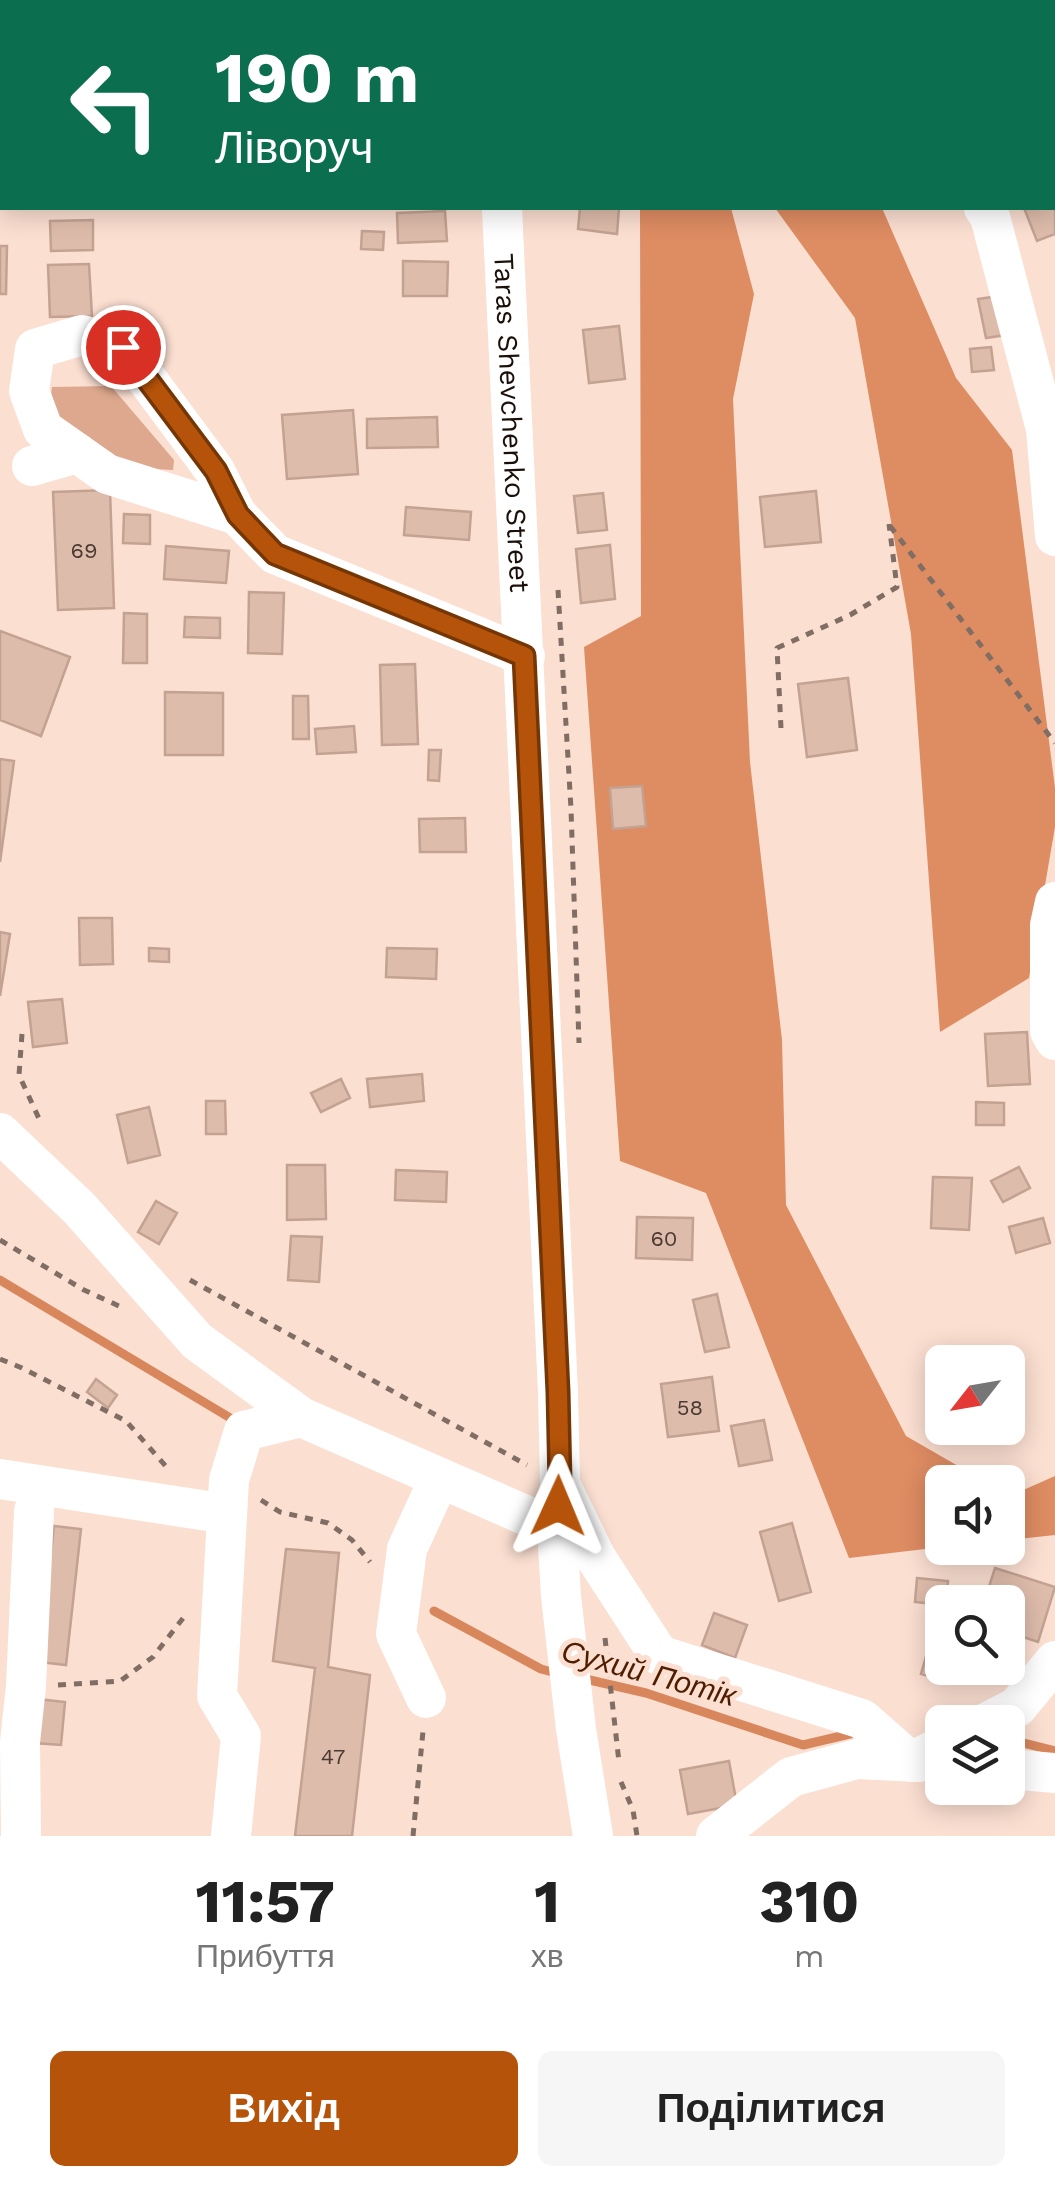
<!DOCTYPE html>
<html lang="uk">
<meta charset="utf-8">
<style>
body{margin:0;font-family:"Work Sans",sans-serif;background:#f6f6f6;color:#222;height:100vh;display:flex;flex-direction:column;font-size:38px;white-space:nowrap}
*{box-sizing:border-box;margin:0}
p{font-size:32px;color:#767676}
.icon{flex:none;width:55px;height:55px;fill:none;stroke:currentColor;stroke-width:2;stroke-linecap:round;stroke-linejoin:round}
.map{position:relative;height:1836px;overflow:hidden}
.drawer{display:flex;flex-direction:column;background:#fff;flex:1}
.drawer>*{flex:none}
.banner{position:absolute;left:0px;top:0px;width:1055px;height:210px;box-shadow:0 5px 25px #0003;background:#0b6e4f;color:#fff;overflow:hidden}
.needle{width:65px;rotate:239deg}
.buttons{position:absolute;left:925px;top:1345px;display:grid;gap:20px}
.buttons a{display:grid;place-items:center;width:100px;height:100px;border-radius:15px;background:#fff;box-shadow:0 5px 25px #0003;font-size:50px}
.pin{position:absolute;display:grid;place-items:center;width:85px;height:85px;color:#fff;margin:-42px;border:5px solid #fff;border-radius:50%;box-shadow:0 2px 10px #0007}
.me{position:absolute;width:110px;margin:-55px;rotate:1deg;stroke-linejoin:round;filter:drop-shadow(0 0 8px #0008)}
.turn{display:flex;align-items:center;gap:35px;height:210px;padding:0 50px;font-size:45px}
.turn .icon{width:130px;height:130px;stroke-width:2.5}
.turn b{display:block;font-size:70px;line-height:85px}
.eta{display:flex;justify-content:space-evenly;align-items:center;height:170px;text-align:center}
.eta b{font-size:60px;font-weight:700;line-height:70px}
.primary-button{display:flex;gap:20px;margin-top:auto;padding:20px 50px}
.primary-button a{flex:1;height:115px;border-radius:15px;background:#b45309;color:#fff;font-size:40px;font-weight:700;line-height:115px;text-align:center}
.primary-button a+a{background:#f6f6f6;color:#222}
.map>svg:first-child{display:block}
.green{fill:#dda88d}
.forest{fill:#de8c62}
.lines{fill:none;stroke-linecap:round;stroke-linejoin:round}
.stream{stroke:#d8875d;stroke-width:9}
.building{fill:#debcab;stroke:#c3a292;stroke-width:2.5}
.path{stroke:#806d64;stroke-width:5;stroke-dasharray:8 8;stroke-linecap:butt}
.minor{stroke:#fff;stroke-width:40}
.route-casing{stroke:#753606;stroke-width:25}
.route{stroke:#b45309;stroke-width:18}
.labels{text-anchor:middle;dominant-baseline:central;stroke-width:10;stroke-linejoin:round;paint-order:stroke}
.number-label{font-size:22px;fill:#4b3a32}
.street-label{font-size:28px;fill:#1a0f09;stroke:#fbdfd1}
.water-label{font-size:30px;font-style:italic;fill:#501d00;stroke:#fbdfd1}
</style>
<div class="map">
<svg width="1055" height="1836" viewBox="0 0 1055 1836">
<rect width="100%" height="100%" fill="#fbdfd1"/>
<path class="green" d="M111 386 174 460 173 470 113 467 48 420 52 387Z"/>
<path class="forest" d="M640 208H731L754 294 733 399 750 762 782 1040 786 1205 906 1436 986 1482H942V1547L849 1558 706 1193 620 1161 584 647 641 616Z
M775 208H882L956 378 1012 450 1055 788V827L1029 978 940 1032 911 634 855 318Z
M1055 1476V1535L1008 1540V1495L1010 1496Z"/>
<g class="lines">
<path class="stream" d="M0 1280 232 1419
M434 1611 541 1669 556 1673
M581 1678 646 1693 803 1745 854 1733
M1008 1739 1055 1751"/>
</g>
<path class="building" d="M1055 190V234L1037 241 1024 208H1052V191Z
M580 208H619L617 234 578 229Z
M445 211 447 241 398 243 397 213Z
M93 220V250L51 251 50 221Z
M362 231 384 232 383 250 361 249Z
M0 246H7L6 294H0Z
M403 261 448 262 447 296H403Z
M89 264 92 316 50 317 48 265Z
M999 296 1006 335 986 338 978 299Z
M619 326 625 379 589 383 583 330Z
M991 347 994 370 972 372 970 349Z
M353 410 358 474 287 479 282 415Z
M437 417 438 447 367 448V419Z
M110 490 114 608 58 610 53 492Z
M816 491 821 542 765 547 760 497Z
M603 493 607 530 578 533 574 496Z
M406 507 471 512 469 540 404 535Z
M124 514 150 515V544L123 543Z
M610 545 615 599 581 603 576 549Z
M166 546 229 551 226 583 164 579Z
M249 592 284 593 282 654 248 653Z
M124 613 147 614V663H123Z
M185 617 220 618V638L184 637Z
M0 631 70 657 41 736 0 720Z
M415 664 418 744 382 745 380 665Z
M848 678 857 750 807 757 798 684Z
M165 692 223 693V755H165Z
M293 696H308L309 739H293Z
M354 726 356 752 317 754 315 729Z
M429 750H441L439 781 428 780Z
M0 759 14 761 0 862Z
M642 786 646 826 613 829 610 788Z
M465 818 466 852H420L419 819Z
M79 918H112L113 964 80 965Z
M0 932 10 934 0 996Z
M149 948 169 949V962L149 961Z
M387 948 437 949 436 979 386 977Z
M62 999 67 1043 33 1047 28 1002Z
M1027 1032 1030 1084 988 1086 985 1034Z
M422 1074 424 1101 370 1107 367 1079Z
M341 1079 350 1098 321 1112 311 1093Z
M206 1101H225L226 1134H206Z
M976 1102 1004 1103V1125H976Z
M149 1107 160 1155 128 1163 117 1115Z
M287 1165H325L326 1219 287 1220Z
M1019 1167 1030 1188 1003 1202 991 1181Z
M396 1170 447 1172 446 1202 395 1200Z
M933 1177 972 1178 969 1230 931 1228Z
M156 1201 177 1213 159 1244 138 1232Z
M637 1217 693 1218 692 1260 636 1258Z
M1043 1218 1050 1243 1016 1253 1009 1227Z
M291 1236 322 1237 319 1282 288 1280Z
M717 1294 729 1347 705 1352 693 1300Z
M712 1377 719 1431 668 1437 661 1384Z
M96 1379 117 1395 108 1408 87 1392Z
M764 1420 772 1460 739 1466 731 1426Z
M792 1523 811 1592 779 1601 760 1532Z
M54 1526 81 1529 66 1665 39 1662Z
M286 1549 339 1553 328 1667 370 1675 352 1836H295L315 1668 273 1661Z
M995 1568 1055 1587 1038 1642 1008 1632V1602H984Z
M917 1578 948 1581 946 1602H942V1605L915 1602Z
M714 1613 747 1625 735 1658 702 1645Z
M927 1653 942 1657V1668H958L953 1683 921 1674Z
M38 1699 65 1702 61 1745 34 1743Z
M729 1761 737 1805 688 1814 680 1770Z"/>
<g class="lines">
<path class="path" d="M890 526 1055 743
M558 590 571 809 579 1043
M781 728 777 648 850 615 897 587 889 524
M22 1034 19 1075 41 1123
M0 1240 84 1290 119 1306
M190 1280 527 1465
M0 1359 22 1368 126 1421 170 1471
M261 1500 280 1512 328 1523 352 1540 370 1562
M605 1638 619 1762
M58 1685 120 1681 153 1657 187 1613
M621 1782 633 1810 637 1836
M413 1836 423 1731"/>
<g class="minor">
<path d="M492 0V2"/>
<path d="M0 58 2 57"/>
<path id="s1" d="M502 208 558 1392 560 1483 557 1529 561 1596 576 1729 593 1836"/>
<path d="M984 208 990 217 1046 429 1055 536"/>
<path d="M32 466 77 453"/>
<path d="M237 515 107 474 43 429 29 391 35 349 82 335 123 347 215 471 237 515 275 554 525 656"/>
<path d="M1055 902 1050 925V1031L1055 1040"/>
<path d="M0 1133 79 1208 197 1341 301 1417"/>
<path d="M0 1479 227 1514"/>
<path d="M562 1488 596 1558 659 1655 862 1719 911 1762 942 1746"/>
<path d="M426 1698 396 1634 407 1549 439 1479"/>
<path d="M988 1722 1017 1707 1055 1661"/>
<path d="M1008 1769 1055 1773"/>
<path d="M21 1836 20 1742 26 1686 34 1511"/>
<path d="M231 1836 241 1736 217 1696 229 1480 244 1431 301 1417 557 1529"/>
<path d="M716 1836 791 1777 857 1759 919 1762"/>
</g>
</g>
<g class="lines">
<g class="route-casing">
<path id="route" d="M123 347 216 471 238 515 275 554 524 656 558 1392 560 1483 558 1506"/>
</g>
<use href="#route" class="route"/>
</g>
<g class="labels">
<g class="number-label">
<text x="84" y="550">69</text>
<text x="664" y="1238">60</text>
<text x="690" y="1407">58</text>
<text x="333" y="1756">47</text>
</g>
<g class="street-label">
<text stroke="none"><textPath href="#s1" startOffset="215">Taras Shevchenko Street</textPath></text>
</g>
<g class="water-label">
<text transform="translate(649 1673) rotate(15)">Сухий Потік</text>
</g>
</g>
</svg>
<div class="buttons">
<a><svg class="needle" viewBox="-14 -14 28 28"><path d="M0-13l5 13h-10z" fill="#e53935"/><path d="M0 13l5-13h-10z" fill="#767676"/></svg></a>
<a><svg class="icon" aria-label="sound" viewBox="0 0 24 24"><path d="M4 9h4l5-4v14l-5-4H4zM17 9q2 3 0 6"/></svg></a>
<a><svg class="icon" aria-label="search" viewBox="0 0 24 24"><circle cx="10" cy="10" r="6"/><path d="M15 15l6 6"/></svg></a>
<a><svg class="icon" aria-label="layers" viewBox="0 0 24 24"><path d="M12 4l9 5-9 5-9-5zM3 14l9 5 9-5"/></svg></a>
</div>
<div class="pin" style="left:123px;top:347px;background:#d93025"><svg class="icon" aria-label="arrive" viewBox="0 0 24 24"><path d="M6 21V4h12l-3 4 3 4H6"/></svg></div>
<svg class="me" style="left:558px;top:1506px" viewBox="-20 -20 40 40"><path d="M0-17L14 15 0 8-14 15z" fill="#b45309" stroke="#fff" stroke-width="4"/></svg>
<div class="banner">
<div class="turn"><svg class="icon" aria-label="left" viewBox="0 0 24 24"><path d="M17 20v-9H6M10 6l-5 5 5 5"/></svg><div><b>190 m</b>Ліворуч</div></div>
</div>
</div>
<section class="drawer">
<div class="eta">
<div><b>11:57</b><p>Прибуття</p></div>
<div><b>1</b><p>хв</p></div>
<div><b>310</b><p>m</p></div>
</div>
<div class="primary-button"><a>Вихід</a><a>Поділитися</a></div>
</section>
